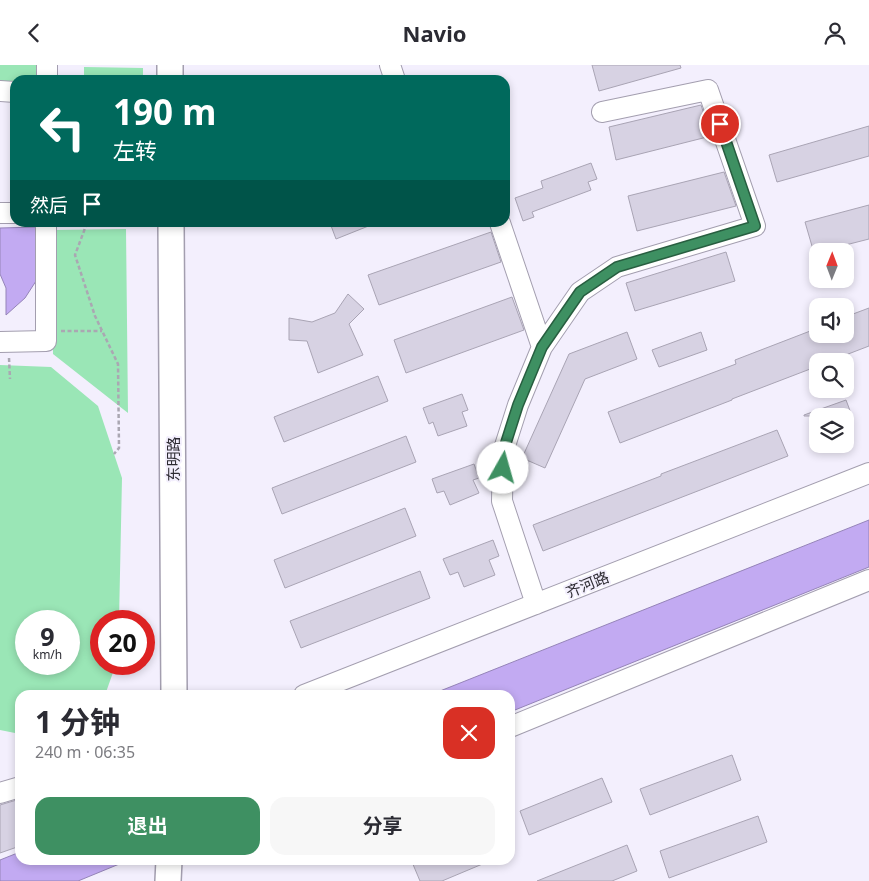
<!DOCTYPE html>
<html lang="zh">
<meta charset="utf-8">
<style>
body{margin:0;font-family:"Noto Sans","Noto Sans SC",sans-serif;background:#f7f7f7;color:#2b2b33;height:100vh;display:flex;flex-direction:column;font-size:19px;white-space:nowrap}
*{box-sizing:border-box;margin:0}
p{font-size:16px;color:#7c7c81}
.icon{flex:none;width:28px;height:28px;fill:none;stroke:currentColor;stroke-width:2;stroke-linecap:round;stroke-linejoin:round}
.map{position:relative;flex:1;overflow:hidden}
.side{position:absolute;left:15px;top:625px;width:500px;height:175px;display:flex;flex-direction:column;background:#fff;border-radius:15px;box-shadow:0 2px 8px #0003}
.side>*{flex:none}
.top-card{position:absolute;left:10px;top:10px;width:500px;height:152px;border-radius:15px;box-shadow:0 2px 8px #0003;background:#00695c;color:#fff;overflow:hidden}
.needle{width:32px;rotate:1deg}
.controls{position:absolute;left:809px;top:178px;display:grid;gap:10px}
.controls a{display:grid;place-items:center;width:45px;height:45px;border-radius:10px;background:#fff;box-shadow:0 2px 8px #0003;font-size:25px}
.speed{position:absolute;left:15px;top:545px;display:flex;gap:10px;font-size:25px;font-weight:700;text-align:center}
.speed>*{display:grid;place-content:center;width:65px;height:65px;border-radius:50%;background:#fff;box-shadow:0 2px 8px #0003;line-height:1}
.speed small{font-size:12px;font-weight:400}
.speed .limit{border:8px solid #d22;background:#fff;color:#111}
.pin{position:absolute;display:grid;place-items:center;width:42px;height:42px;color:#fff;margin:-21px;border:2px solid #fff;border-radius:50%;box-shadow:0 1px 5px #0007}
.me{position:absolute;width:55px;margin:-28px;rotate:7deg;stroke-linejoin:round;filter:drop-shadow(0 0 4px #0008)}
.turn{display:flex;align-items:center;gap:18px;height:105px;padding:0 20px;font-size:22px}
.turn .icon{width:65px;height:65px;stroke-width:2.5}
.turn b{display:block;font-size:35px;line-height:42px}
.then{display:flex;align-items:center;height:48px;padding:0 20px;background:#0003;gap:10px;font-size:19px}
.round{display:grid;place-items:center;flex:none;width:52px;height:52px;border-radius:15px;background:#f7f7f7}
.head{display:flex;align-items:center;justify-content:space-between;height:85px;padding:0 20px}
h1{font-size:30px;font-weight:700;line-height:38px}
.button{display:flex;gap:10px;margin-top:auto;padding:10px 20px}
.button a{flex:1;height:58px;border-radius:15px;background:#3e9062;color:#fff;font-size:20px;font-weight:700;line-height:58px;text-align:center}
.button a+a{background:#f7f7f7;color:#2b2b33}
header{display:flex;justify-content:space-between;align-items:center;height:65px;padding:0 20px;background:#fff;font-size:22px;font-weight:700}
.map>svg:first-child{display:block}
.green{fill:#9ae6b6;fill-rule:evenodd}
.water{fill:#c2aaf2;stroke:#9584b8}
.building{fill:#d7d2e3;stroke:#a9a4b4}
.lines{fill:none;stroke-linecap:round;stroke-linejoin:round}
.minor-casing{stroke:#a39eaf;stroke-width:22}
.major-casing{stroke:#a39eaf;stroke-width:28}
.path{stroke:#aaa7b2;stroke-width:2.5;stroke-dasharray:4 2.5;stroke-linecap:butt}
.minor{stroke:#fff;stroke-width:20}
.major{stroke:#fff;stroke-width:25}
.route-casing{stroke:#285e40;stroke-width:12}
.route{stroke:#3e9062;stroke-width:9}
.labels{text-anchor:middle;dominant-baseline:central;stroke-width:4;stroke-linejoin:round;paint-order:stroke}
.street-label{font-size:15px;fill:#2d2b32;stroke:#f3effd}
</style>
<header><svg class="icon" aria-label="back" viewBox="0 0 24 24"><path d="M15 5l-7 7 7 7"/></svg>Navio<svg class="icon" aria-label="person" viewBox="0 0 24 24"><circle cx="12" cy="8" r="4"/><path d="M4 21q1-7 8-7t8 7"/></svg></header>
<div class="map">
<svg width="869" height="816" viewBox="0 0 869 816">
<rect width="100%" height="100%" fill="#f3effd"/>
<path class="green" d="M0 0H36L37 15H15V21H0Z
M84 2 143 3V15H84Z
M126 164 128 348 53 289 52 165Z
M0 300 51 302 98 341 122 413 119 556H101V599H116L105 630H20V669L0 665ZM26 556H69V599H26Z"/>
<path class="water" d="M38 162 36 216 25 233 6 250V223L0 209V163Z
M869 455V502L510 647V630H430Z
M20 787V795H129L78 816H0V795Z"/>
<path class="building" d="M592 0H680L681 3 599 26Z
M701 40 711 71 616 95 609 62Z
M869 61V91L777 117 769 90Z
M591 98 597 114 588 117 591 125 532 147 534 152 523 156 515 133 543 123 541 116Z
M724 107 736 141 637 166 628 131Z
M869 140V174L822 186H818V187L814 188 805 157Z
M330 158H376L336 174Z
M491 167 501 197 379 240 368 210Z
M726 187 735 216 635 246 626 218Z
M348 229 364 244 349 259 363 290 318 308 307 276 289 275V253L312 257 335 248Z
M512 232 524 265 406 308 394 275Z
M869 243V281L830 296H818V301L732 334V335L620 378 608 347 736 299 735 295 818 263V269H845V252Z
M627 267 637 294 585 314 545 403 522 393 569 289Z
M701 267 707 285 659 302 652 285Z
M378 311 388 336 284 377 274 352Z
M462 329 468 345 462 347 467 361 438 371 433 357 429 359 423 343Z
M846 335 852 351H804V350Z
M777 365 788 391 543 486 533 460 661 411V409Z
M406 371 416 397 282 449 272 423Z
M474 399 479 413 473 415 479 428 450 440 444 426 437 428 432 414Z
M405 443 416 471 285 523 274 495Z
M493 475 499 491 489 495 495 510 464 522 458 507 450 510 443 494Z
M420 506 430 533 301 583 290 556Z
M732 690 741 715 650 750 640 724Z
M602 713 612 737 529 770 520 746Z
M20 734V781L0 788V740Z
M758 751 767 777 669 813 660 786Z
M627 780 637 806 612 816H537Z
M418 795H492L442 816H420L412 797Z"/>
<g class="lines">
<g class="minor-casing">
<path id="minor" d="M390 0 395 15
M47 15V0
M0 26 15 27
M0 148H15
M500 158 542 282
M0 277 46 276V158
M536 539 502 436 503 387 518 340 542 282 580 227 617 202 755 161 708 25 602 47
M304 630 869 408
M510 662 869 515
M0 728 20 722"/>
</g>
<g class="major-casing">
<path id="major" d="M170 0V15
M171 158 174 630
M168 816 169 795"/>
</g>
<path class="path" d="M87 158 75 190 95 251 118 299 119 383 114 389
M61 266H102
M9 293 10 314"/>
<use href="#minor" class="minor"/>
<use href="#major" class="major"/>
</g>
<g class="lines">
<g class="route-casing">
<path id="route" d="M503 403V387L518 340 542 282 580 227 617 202 755 161 720 59"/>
</g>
<use href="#route" class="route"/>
</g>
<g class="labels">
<g class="street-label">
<text transform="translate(173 394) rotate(-90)">东明路</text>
<text transform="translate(587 519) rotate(-22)">齐河路</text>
</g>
</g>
</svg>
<div class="controls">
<a><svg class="needle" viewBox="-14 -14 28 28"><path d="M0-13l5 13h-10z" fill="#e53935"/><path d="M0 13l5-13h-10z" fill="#7c7c81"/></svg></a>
<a><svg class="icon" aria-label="sound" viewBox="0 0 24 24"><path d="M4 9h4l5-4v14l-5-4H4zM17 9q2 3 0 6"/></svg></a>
<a><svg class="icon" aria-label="search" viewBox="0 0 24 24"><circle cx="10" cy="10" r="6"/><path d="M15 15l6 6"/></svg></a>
<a><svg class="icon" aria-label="layers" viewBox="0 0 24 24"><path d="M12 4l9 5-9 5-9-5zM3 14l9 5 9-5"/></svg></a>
</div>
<div class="speed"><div>9<small>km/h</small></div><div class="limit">20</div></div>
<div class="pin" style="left:720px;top:59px;background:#d93025"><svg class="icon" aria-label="arrive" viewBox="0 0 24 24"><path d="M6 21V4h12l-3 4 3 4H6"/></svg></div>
<svg class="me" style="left:503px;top:403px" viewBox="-20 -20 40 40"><circle r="19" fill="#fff"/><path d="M0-13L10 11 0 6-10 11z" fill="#3e9062"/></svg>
<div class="top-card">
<div class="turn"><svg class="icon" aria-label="left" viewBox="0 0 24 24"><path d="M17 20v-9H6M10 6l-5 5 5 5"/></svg><div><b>190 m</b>左转</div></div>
<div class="then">然后<svg class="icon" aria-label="arrive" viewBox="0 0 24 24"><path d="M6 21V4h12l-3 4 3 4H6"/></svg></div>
</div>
<section class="side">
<div class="head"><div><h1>1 分钟</h1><p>240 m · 06:35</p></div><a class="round" style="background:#d93025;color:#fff"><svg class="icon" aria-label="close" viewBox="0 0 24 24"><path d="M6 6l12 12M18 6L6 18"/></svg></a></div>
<div class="button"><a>退出</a><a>分享</a></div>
</section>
</div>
